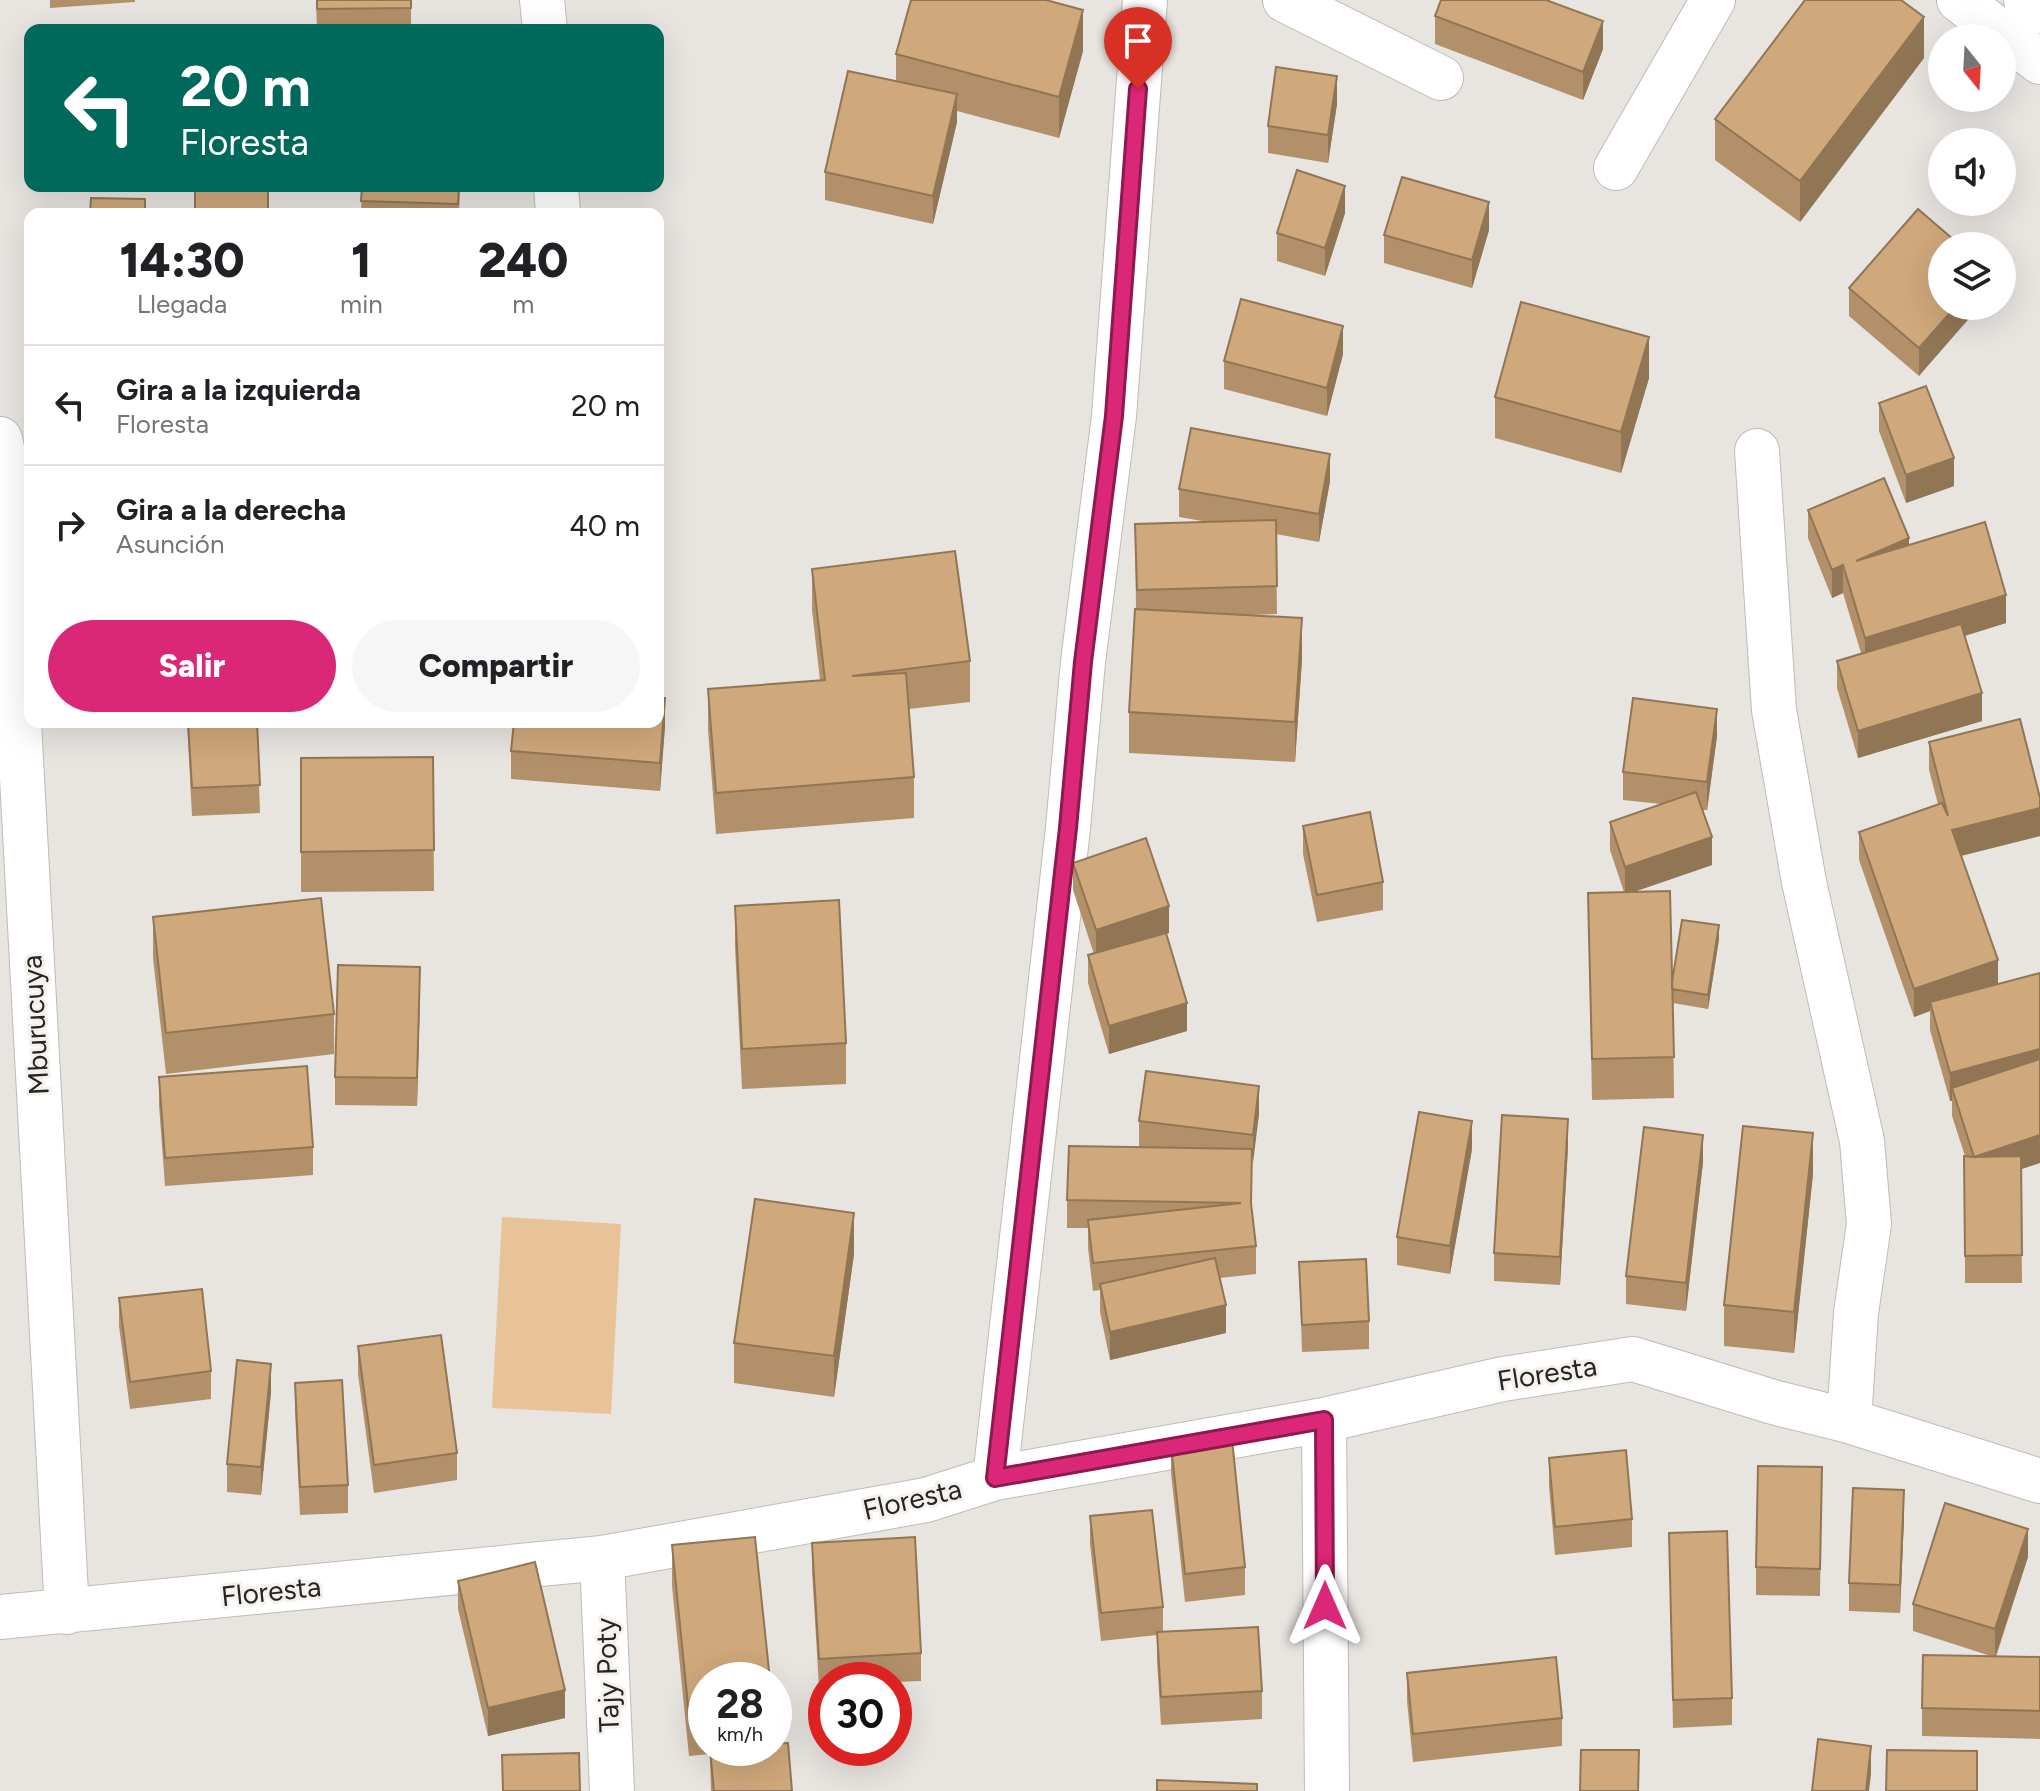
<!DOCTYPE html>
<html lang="es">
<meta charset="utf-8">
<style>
body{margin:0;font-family:Figtree,sans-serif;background:#f6f6f6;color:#202124;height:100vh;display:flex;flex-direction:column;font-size:30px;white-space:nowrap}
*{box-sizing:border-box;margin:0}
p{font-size:26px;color:#757577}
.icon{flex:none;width:44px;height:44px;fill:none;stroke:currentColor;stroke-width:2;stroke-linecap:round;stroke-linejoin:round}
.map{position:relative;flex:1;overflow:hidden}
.panel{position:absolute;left:24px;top:208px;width:640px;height:520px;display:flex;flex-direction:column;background:#fff;border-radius:16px;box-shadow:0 8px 32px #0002}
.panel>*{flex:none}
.hud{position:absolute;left:24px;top:24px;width:640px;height:168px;border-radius:16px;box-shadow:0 8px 32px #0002;background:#00695c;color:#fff;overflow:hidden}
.needle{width:52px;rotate:162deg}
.controls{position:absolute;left:1928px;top:24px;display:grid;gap:16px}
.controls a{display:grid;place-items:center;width:88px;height:88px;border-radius:50%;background:#fff;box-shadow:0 8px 32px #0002;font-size:40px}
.speed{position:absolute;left:688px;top:1662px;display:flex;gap:16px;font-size:40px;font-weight:700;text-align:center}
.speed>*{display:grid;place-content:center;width:104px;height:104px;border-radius:50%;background:#fff;box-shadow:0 8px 32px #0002;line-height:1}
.speed small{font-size:20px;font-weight:400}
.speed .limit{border:12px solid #d22;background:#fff;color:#111}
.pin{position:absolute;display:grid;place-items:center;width:68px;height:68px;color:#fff;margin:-82px -34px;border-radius:50% 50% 50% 0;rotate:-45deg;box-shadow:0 0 8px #0007}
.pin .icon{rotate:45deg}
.me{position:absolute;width:88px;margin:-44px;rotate:0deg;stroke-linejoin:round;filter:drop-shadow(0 0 6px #0008)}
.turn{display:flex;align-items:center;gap:28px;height:168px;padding:0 24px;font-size:36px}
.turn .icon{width:104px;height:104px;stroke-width:2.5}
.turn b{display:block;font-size:56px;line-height:68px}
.eta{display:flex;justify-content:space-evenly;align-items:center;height:136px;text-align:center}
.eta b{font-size:48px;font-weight:800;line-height:56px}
.button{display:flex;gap:16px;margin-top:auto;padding:16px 24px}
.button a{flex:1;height:92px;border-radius:48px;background:#db2777;color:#fff;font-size:32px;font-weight:800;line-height:92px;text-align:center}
.button a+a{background:#f6f6f6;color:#202124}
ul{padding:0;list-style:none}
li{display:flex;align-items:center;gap:24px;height:120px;padding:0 24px;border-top:2px solid #e0e0e0}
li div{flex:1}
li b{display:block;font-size:30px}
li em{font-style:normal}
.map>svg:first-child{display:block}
.green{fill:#e9c398}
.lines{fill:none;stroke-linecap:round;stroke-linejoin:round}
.minor-casing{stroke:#bfbbb7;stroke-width:46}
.minor{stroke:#fff;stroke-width:44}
.wall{fill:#b2906a}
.shaded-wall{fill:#917656}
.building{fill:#cfa87b;stroke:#917656;stroke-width:2}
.route-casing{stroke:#8e194d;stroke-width:20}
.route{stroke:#db2777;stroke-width:14}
.labels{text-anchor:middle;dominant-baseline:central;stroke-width:6;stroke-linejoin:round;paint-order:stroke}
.street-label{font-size:28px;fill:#272524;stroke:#f5f1ed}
</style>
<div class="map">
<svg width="2040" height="1791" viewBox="0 0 2040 1791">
<rect width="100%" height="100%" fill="#e8e4e0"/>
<path class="green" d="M502 1217 621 1224 611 1414 492 1408Z"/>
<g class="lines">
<g class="minor-casing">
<path id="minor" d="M542 0 545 30
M1285 0 1441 78
M1959 0 2040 62
M2026 0 2040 11
M1616 168 1713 0
M556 186 558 214
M0 439 5 462 67 1612
M1757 451 1774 710 1804 882 1862 1141 1869 1224 1856 1313 1849 1421
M1324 1420 1327 1791
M995 1478 1068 828 1083 662 1114 416 1145 0
M602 1558 612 1791
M0 1617 602 1558 926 1500 995 1478 1324 1420 1503 1379 1633 1359 1773 1402 1849 1421 2040 1481"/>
</g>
<use href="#minor" class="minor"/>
</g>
<path class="wall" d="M50 0H135V2L50 8Z
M316 0H411V30H317Z
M1435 16 1603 49 1583 100 1435 44Z
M1083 51 1059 138 957 111V122L933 224 825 200V172L896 81V54Z
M1924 58 1800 222 1715 160V119Z
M1337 104 1328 163 1268 153V126Z
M362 186H460L459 214H361Z
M1345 213 1325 276 1277 261V233Z
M1489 230 1472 288 1384 263V235Z
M1961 246 1919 376 1849 316V288Z
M1343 354 1327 416 1224 389V361Z
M1649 378 1621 473 1495 438V397Z
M1879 403 1954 486 1906 503 1879 431Z
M1330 481 1319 542 1276 534 1277 614 1246 615 1302 659 1295 762 1129 753V712L1136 609 1135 524 1208 522 1179 517V489Z
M1808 510 1909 545 2006 623 1965 636 1982 721 1858 758 1837 688V661L1861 653 1843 593 1832 598 1808 538Z
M812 569 970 661V702L909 709 914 777V818L716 834 708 730V689L820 680 812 610Z
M88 722H150V725L88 726Z
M187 722H257L260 813 192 816Z
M665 726 660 791 511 779V751Z
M1717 736 1707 810H1702L1712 865 1633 892 1672 982 1719 939 1708 1009 1673 1003 1674 1098 1592 1100 1588 893 1624 892 1610 850V822L1661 804 1623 800V772Z
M1929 742 2040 798V836L1961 856 1998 984 2021 1169 2022 1283H1965V1156L1952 1116V1101H1950L1930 1030V1011L1914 1017 1859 860V832L1938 804 1929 770Z
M433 757 434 891 301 892V758Z
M1303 826 1383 882V910L1317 922 1303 854Z
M1073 863 1169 933 1167 934 1187 1031 1109 1054 1088 983V955L1094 954 1073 890Z
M735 906 846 1043V1084L742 1089 735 947Z
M153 917 334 1014V1054L166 1074 153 958Z
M420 995 417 1106 335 1105V1077Z
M159 1077 313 1147V1175L165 1186 159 1105Z
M1259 1114 1252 1163 1251 1208 1256 1246V1274L1220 1278 1226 1333 1110 1360 1100 1312V1290L1093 1291 1088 1248V1228H1067V1200L1139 1147V1121Z
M1568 1147 1560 1285 1494 1281V1253Z
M1472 1149 1450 1274 1397 1265V1237Z
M1703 1162 1686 1311 1626 1304V1276Z
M1813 1174 1794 1353 1724 1346V1305Z
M854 1254 834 1397 734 1383V1343Z
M1299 1262 1369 1321V1349L1302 1352Z
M119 1298 211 1371V1399L130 1409 119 1326Z
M358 1346 457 1453V1480L374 1493 358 1374Z
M295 1383 348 1485V1513L300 1515 295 1411Z
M271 1392 261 1495 227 1492V1464Z
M1171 1445 1245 1567V1595L1185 1602 1171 1473Z
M1549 1458 1632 1519V1547L1555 1555 1549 1486Z
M1822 1467 1820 1596 1756 1595V1567Z
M1090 1516 1163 1607V1632L1262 1691V1719L1161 1725 1157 1660V1635L1101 1641 1090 1544Z
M1904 1518 1900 1613 1849 1611V1583Z
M1669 1533 1732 1698V1725L1673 1728Z
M812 1543 921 1653V1681L894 1682V1680H826V1686L819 1687 812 1571Z
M672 1545 706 1680V1748H774L792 1791H711L710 1754 689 1756 672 1586Z
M2028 1557 1996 1657H2040V1739L1922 1736V1708L1994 1657 1913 1631V1604Z
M458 1581 565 1718 488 1736 458 1609Z
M1407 1673 1562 1718V1746L1413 1762 1407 1701Z"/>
<path class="shaded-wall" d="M1083 10V51L1059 138V97Z
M1924 17V58L1800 222V181Z
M1603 21V49L1583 100V72Z
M1337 76V104L1328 163V135Z
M957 94V122L933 224V196Z
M1345 186V213L1325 276V248Z
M1489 202V230L1472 288V260Z
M1956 306H1980L1919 376V348Z
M1343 326V354L1327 416V388Z
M1649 337V378L1621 473V432Z
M1330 454V481L1319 542V514Z
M1954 458V486L1906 503V475Z
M1909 538V566L1856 561Z
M1843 565V593L1832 598V570Z
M2006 595V623L1865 666V638Z
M1302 618V659L1295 762V722Z
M1982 693V721L1858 758V731Z
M665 698V726L660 791V763Z
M1717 709V736L1707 810V782Z
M2040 808V836L1952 858V830Z
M1712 837V865L1625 895V867Z
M1169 906V933L1096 958V930Z
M1719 925V939L1708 1009V995Z
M1998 960V988L1930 1002V1011L1914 1017V989Z
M420 967V995L417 1106V1078Z
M1187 1003V1031L1109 1054V1026Z
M2040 1049V1077L1952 1088V1101H1950V1073Z
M1259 1086V1114L1253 1163V1135Z
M1568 1119V1147L1560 1285V1257Z
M1472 1121V1149L1450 1274V1246Z
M1813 1133V1174L1794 1353V1312Z
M1703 1135V1162L1686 1311V1283Z
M2040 1135V1163L1974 1185V1157Z
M854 1213V1254L834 1397V1356Z
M1226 1305V1333L1110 1360V1332Z
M271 1364V1392L261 1495V1467Z
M1904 1490V1518L1900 1613V1585Z
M2028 1529V1557L1995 1657V1629Z
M565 1690V1718L488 1736V1708Z
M1871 1746V1774L1869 1791H1866Z"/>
<path class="building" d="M317 0H411V8L317 9Z
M911 0H1046L1083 10 1059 97 896 54Z
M1441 0H1546L1603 21 1583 72 1435 16Z
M1805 0H1901L1924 17 1800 181 1715 119Z
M1276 67 1337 76 1328 135 1268 126Z
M848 71 957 94 933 196 825 172Z
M1297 170 1345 186 1325 248 1277 233Z
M1402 177 1489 202 1472 260 1384 235Z
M195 186H268V214H195Z
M362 186H459L458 204 361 201Z
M91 198 145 199V214H90Z
M1918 209 1961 246H1942V306H1956L1919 348 1849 288Z
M1241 299 1343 326 1327 388 1224 361Z
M1521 302 1649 337 1621 432 1495 397Z
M1926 386 1954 458 1906 475 1879 403Z
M1191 428 1330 454 1319 514 1179 489Z
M1884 478 1909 538 1856 561 1985 522 2006 595 1865 638 1843 565 1832 570 1808 510Z
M1276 520 1277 586 1137 590 1135 524Z
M955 551 970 661 852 676 906 673 914 777 716 793 708 689 825 680 812 569Z
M1135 609 1302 618 1295 722 1129 712Z
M1961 624 1982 693 1858 731 1837 661Z
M658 698H665L660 763 511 751 514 722H658Z
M1633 698 1717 709 1707 782 1623 772Z
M2020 719 2040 798V808L1952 830 1998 960 1914 989 1859 832 1942 803 1948 816 1929 742Z
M188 722H257L260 785 192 788Z
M433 757 434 850 301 852V758Z
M1696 792 1712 837 1625 867 1610 822Z
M1370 812 1383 882 1317 895 1303 826Z
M1146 838 1169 906 1096 930 1073 863Z
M1670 891 1674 1057 1592 1059 1588 893Z
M321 898 334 1014 166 1033 153 917Z
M839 900 846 1043 742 1049 735 906Z
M1682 920 1719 925 1708 995 1672 989V982Z
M1166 933 1187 1003 1109 1026 1088 955Z
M338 965 420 967 417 1078 335 1077Z
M2040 973V1049L1950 1073 1930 1002Z
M2040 1059V1135L1974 1157 2021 1156 2022 1255 1965 1256 1964 1156 1974 1157 1952 1088Z
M307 1066 313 1147 165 1158 159 1077Z
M1146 1071 1259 1086 1253 1135 1139 1121Z
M1419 1112 1472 1121 1450 1246 1397 1237Z
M1502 1115 1568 1119 1560 1257 1494 1253Z
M1743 1126 1813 1133 1794 1312 1724 1305Z
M1644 1127 1703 1135 1686 1283 1626 1276Z
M1069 1146 1252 1149 1251 1203 1256 1246 1093 1263 1088 1220 1241 1203 1067 1200Z
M755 1199 854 1213 834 1356 734 1343Z
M1215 1258 1226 1305 1110 1332 1100 1284Z
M1366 1259 1369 1321 1302 1325 1299 1262Z
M202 1289 211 1371 130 1382 119 1298Z
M441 1335 457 1453 374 1465 358 1346Z
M237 1360 271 1364 261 1467 227 1464Z
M342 1380 348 1485 300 1487 295 1383Z
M1232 1439 1245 1567 1185 1574 1171 1445Z
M1626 1450 1632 1519 1555 1527 1549 1458Z
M1758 1466 1822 1467 1820 1569 1756 1567Z
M1853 1488 1904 1490 1900 1585 1849 1583Z
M1945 1503 2028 1529 1995 1629 1913 1604Z
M1152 1510 1163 1607 1101 1613 1090 1516Z
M1727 1531 1732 1698 1673 1700 1669 1533Z
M755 1537 770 1680H706V1714L689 1715 672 1545Z
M915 1537 921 1653 819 1659 812 1543Z
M535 1562 565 1690 488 1708 458 1581Z
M1258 1627 1262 1691 1161 1697 1157 1632Z
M1923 1655 2040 1657V1711L1922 1708Z
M1556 1657 1562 1718 1413 1734 1407 1673Z
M1818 1739 1871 1746 1866 1791H1812Z
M788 1743 792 1791H714L710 1750 735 1748H774V1744Z
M1581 1750H1639L1638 1791H1580Z
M1887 1750 1977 1751V1791H1886Z
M579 1753 580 1791H503L502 1755Z
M1157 1780 1257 1784V1791H1157Z"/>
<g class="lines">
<g class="route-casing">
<path id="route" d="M1138 89 1114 416 1083 662 1068 828 995 1478 1324 1420 1325 1606"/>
</g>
<use href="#route" class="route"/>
</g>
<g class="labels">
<g class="street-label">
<text transform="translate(35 1025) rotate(-93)">Mburucuya</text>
<text transform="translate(1547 1373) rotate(-9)">Floresta</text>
<text transform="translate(912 1499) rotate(-13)">Floresta</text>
<text transform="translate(271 1591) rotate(-6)">Floresta</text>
<text transform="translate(607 1675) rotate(-92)">Tajy Poty</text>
</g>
</g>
</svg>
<div class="controls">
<a><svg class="needle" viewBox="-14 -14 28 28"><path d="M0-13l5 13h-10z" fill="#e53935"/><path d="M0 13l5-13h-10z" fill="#757577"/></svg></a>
<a><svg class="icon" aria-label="sound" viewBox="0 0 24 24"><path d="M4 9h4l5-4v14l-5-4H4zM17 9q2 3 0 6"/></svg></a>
<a><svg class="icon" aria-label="layers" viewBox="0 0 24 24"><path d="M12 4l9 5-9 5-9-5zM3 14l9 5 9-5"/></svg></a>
</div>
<div class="speed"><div>28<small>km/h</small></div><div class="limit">30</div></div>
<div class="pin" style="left:1138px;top:89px;background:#d93025"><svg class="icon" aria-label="arrive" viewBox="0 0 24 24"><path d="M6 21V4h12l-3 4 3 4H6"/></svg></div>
<svg class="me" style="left:1325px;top:1606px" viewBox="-20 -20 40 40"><path d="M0-17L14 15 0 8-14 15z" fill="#db2777" stroke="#fff" stroke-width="4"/></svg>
<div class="hud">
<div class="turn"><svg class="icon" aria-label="left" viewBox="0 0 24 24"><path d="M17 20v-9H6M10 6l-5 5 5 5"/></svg><div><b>20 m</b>Floresta</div></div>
</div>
<section class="panel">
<div class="eta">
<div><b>14:30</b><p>Llegada</p></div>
<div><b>1</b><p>min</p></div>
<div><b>240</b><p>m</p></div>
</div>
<ul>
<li><svg class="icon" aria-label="left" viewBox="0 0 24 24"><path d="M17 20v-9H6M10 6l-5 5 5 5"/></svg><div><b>Gira a la izquierda</b><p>Floresta</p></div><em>20 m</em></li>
<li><svg class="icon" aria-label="right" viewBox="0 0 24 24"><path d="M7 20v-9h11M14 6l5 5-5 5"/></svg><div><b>Gira a la derecha</b><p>Asunción</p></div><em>40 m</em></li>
</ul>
<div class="button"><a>Salir</a><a>Compartir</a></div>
</section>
</div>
